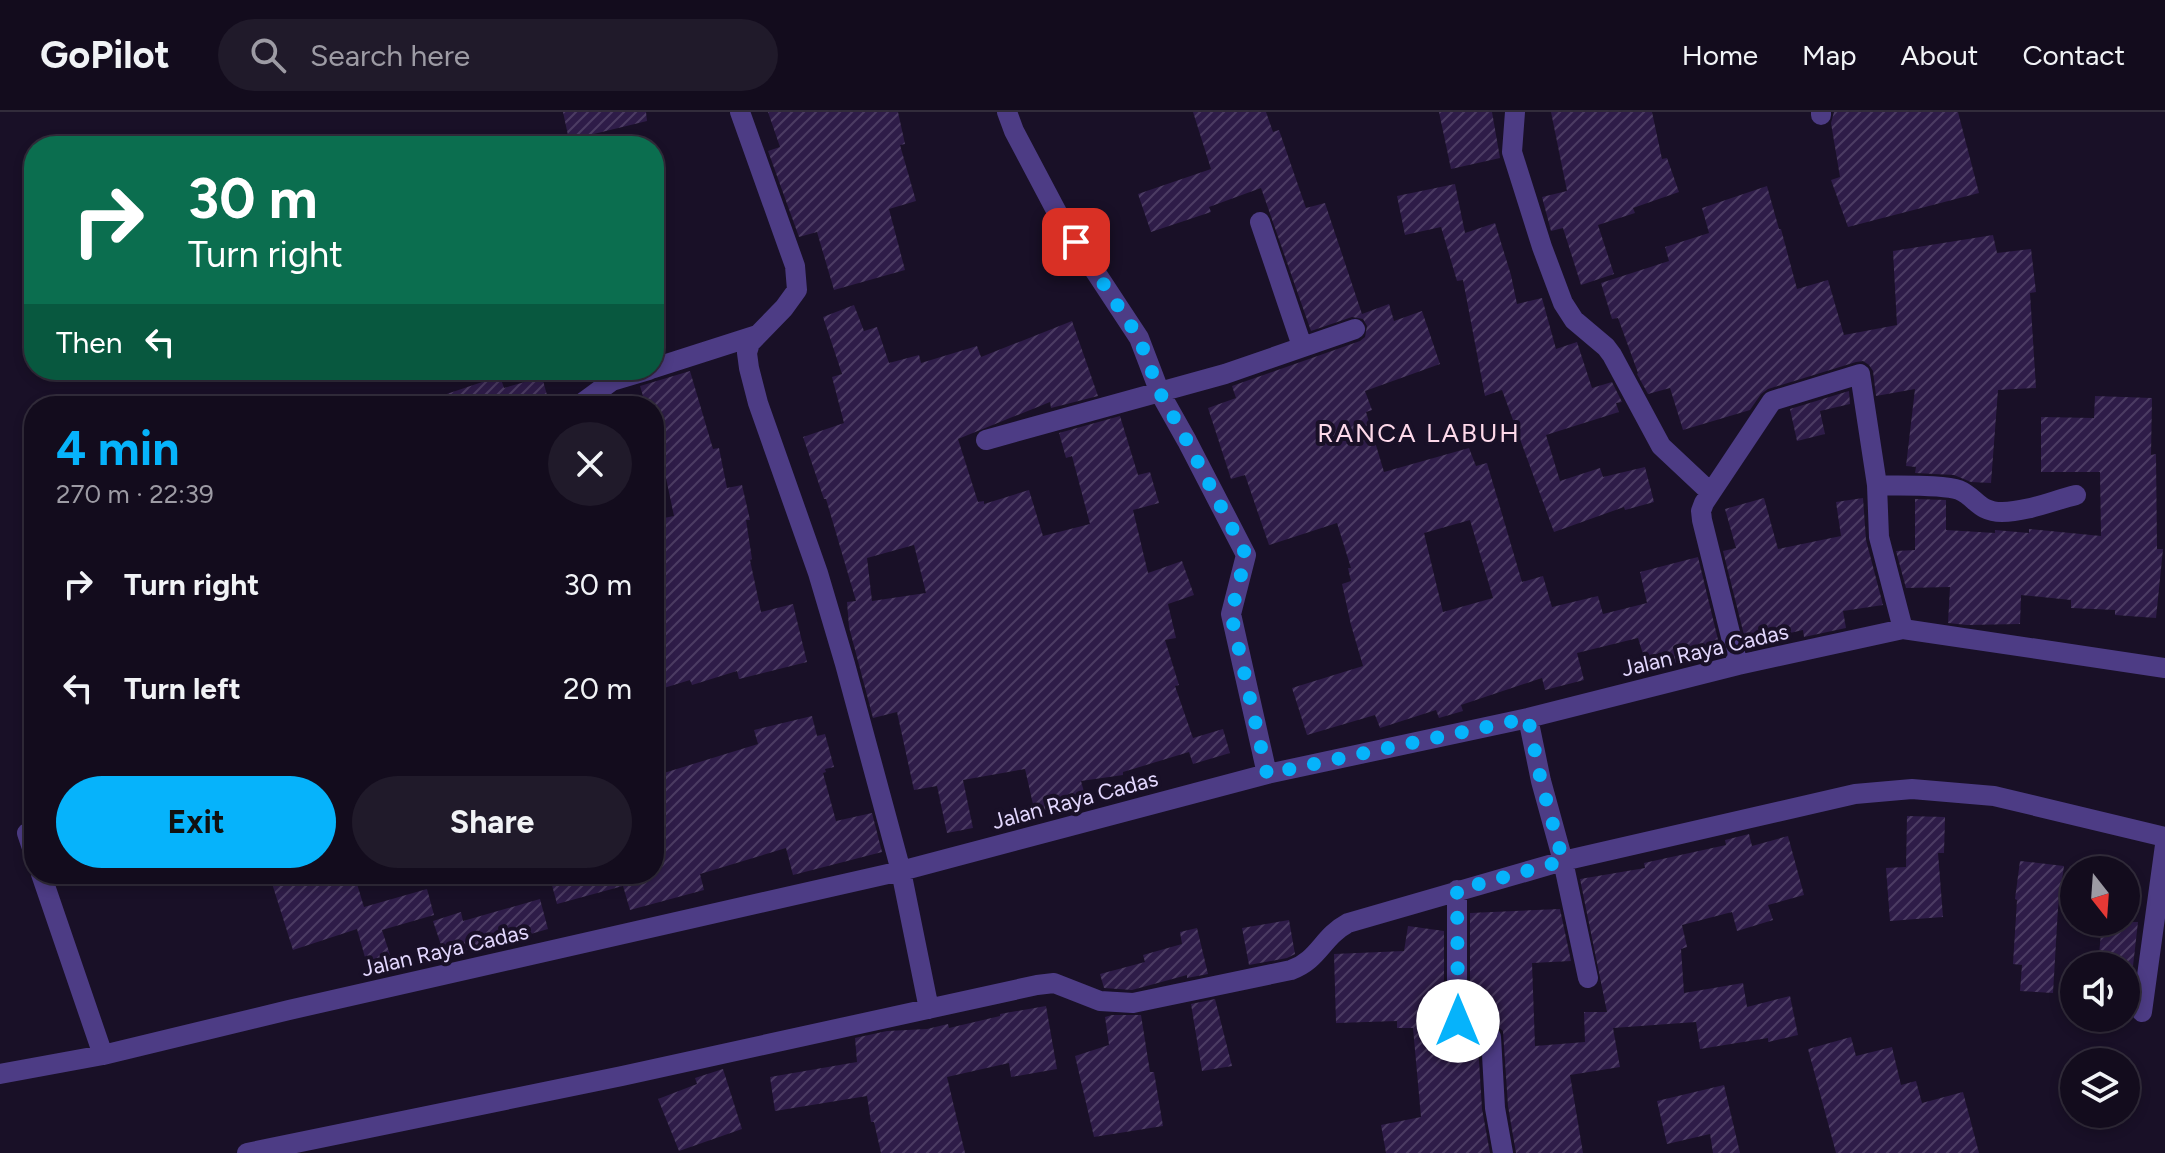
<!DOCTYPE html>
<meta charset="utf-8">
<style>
body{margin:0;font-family:Figtree,sans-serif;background:#201a2a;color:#f1f3f6;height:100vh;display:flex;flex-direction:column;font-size:30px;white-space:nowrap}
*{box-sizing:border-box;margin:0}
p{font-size:26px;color:#9d9ba4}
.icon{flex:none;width:44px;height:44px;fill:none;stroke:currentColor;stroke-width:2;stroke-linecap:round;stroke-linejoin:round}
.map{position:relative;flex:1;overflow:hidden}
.sheet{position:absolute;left:24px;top:284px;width:640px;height:488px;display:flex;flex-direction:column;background:#130c1d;border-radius:32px;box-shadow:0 4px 12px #0003,0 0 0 2px #322c3b}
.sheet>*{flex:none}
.hud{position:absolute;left:24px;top:24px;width:640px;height:244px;border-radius:32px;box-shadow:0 4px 12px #0003,0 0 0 2px #322c3b;background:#0b6e4f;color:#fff;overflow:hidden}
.needle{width:52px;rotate:163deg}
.fabs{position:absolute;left:2060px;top:744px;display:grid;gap:16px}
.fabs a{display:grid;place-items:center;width:80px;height:80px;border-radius:50%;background:#130c1d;box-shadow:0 4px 12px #0003,0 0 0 2px #322c3b;font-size:40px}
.pin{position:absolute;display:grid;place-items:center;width:68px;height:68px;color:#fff;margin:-34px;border-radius:16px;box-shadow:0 4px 12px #0006}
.me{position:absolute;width:88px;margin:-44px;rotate:0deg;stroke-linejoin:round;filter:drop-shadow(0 0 6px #0008)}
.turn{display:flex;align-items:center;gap:28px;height:168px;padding:0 32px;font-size:36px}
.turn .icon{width:104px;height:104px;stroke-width:2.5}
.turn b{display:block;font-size:56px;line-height:68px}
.then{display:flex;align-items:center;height:76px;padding:0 32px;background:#0003;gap:16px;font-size:30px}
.round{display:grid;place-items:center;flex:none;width:84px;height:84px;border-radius:42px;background:#201a2a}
.overview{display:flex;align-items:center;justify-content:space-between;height:136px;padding:0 32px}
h1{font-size:48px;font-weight:700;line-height:60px;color:#06b3fb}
.primary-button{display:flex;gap:16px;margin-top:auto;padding:16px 32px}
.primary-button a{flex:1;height:92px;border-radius:48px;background:#06b3fb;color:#111;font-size:32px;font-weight:700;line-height:92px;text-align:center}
.primary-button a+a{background:#201a2a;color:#f1f3f6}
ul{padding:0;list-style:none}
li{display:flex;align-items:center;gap:24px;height:104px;padding:0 32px}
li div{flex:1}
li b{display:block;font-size:30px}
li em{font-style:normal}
header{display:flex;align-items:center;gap:48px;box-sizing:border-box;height:112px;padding:0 40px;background:#130c1d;border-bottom:2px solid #322c3b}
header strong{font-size:38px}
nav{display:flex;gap:44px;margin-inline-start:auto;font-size:28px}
.search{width:560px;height:72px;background:#201a2a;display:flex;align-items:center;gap:20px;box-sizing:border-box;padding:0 28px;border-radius:44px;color:#9d9ba4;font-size:30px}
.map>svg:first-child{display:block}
.building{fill:url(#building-hatch);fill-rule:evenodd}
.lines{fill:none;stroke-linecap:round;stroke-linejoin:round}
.minor{stroke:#4d3c85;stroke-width:20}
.route{stroke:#06b3fb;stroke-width:14;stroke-dasharray:0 25.2}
.labels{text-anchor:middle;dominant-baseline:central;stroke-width:8;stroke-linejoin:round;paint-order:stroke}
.street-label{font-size:22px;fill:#e3d7fe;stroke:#191027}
.quarter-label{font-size:26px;letter-spacing:2px;fill:#fed9ea;stroke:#191027}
</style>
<header>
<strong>GoPilot</strong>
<div class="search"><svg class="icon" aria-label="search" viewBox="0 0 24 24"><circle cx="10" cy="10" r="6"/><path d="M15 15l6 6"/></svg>Search here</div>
<nav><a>Home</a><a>Map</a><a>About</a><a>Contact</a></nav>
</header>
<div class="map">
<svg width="2165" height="1041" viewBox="0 0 2165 1041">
<defs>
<pattern id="building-hatch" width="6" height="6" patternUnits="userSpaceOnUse" patternTransform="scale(2)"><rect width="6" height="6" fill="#2e1c48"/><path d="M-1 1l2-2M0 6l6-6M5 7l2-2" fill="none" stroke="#4c3c63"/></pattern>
</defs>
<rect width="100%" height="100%" fill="#191027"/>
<path class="building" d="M563 0H646L647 9 569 28Z
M768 0H898L905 32 900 33 916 89 889 97 905 158 834 178 817 120 799 125 768 39 780 35Z
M1193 0H1266L1273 20 1279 18 1306 96 1325 91 1362 202 1389 192 1394 209 1422 199 1440 252 1365 279 1372 298 1366 300 1384 360 1469 336 1476 354 1487 351 1522 470 1543 464 1552 495 1598 484 1603 502 1647 491 1640 460 1698 445 1720 536H1718L1719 540 1666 553 1665 549 1647 555 1638 526 1577 541 1584 568 1545 578 1542 566 1461 593 1463 599 1439 606 1436 598 1380 616 1375 603 1307 623 1292 576 1363 554 1351 513 1342 472 1351 469 1348 456H1351L1337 411 1269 433 1245 363 1231 367 1208 296 1236 286 1232 274 1360 229 1365 225 1367 214 1363 207 1352 205 1311 219 1261 76 1209 95 1211 100 1151 120 1138 82 1211 57ZM1470 408 1493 486 1443 500 1424 421Z
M1439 0H1492L1500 46 1451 57Z
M1551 0H1652L1662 47 1667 46 1679 80 1633 96 1635 101 1598 113 1614 162 1581 173 1563 116 1551 119 1542 85 1567 79Z
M1834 0H1958L1979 81 1848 115 1831 68 1840 65 1831 11Z
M1455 72 1465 121 1495 111 1511 163 1517 192 1542 186 1556 237 1577 230 1592 276 1612 270 1622 290 1616 291 1619 300 1546 323 1560 369 1600 356 1603 365 1645 355 1654 390 1625 398 1624 395 1554 420 1502 278 1485 284 1463 168 1457 169 1441 115 1405 123 1397 84Z
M1767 74 1779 117H1781L1797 177 1828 168 1844 223 1897 213 1893 139 1993 123 1997 141 2031 137 2036 180 2030 181 2036 276 1998 278 1991 371 1971 370 1954 363 1915 361 1916 355 1906 354 1915 277 1876 284 1873 259 1869 253 1863 249 1856 250 1768 277 1761 282 1750 298 1683 318 1670 276 1648 282 1637 262 1638 261 1618 206 1612 207 1601 171 1669 149 1665 135 1709 121 1702 96Z
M854 193 864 219 877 215 889 251 919 243 921 251 977 234 981 245 1072 209 1098 284 1051 296 1050 290 958 327 978 390 984 389V392L1029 378 1043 424 1090 412 1072 344 1066 346 1059 321 1120 304 1138 363 1150 360 1159 391 1133 398 1148 461 1182 449 1194 483 1168 492 1176 526 1165 528 1179 573 1175 574 1193 626 1223 617 1230 641 1193 652 1189 640 1123 660V663L1081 669 1086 687 1035 701 1025 657 963 668 973 716 947 721 937 674 914 678 897 600 873 606 849 515 847 490 856 489 826 387H824L803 325 844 311 832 265 842 262 823 205ZM914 433 926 481 872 489 867 446Z
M690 259 713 337 719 336 727 376 742 373 750 408H746L752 447 750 448 761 500 793 492 807 550 739 567 737 559 692 573 690 568 654 579V474L660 472 654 446V408L674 404 658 328 654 329V294H646L640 274Z
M500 264 504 276 542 265 550 294H424L423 290Z
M1849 279 1850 292 1820 299 1825 322 1797 329 1790 297Z
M2095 284 2152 286 2151 343 2156 342 2157 437H2163L2156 506 2115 503V498L2071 496V488L2021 483 2020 512 1967 513 1948 511 1950 475 1906 476 1896 439 1915 438V387L1946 388V418L1995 421V418L2029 421V417L2101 424 2100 360H2041V305L2094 306Z
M1764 386 1778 437 1841 424 1836 390 1863 386 1866 428 1883 493 1843 499 1846 516 1804 525 1803 518 1746 531 1723 439 1736 436 1725 397Z
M812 604 817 624 825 622 834 655 825 657 826 660 823 661 836 709 872 701 882 740 793 763 786 736 700 762 704 778 630 798 623 774 557 792 549 762H654V664L758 632 754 618Z
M1907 704 1945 705 1944 741H1938L1943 805 1890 809 1886 756 1906 755Z
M1749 722 1752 734 1788 724 1804 783 1768 793 1773 808 1737 819 1732 800 1682 813 1687 835 1681 837 1684 881 1743 871 1747 895 1790 884 1798 923 1768 930V926L1700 937 1696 910 1613 916 1620 955 1570 963 1583 1041H1516L1508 994 1503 919 1492 910 1470 902V801L1560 797 1571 849 1532 851 1535 934 1585 930 1584 900H1607L1580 767 1645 756 1644 751 1726 733 1725 728Z
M2020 749 2064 754 2058 796 2053 881 2020 879 2022 853 2013 852 2017 788 2015 787Z
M269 762H354L364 795 427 777 434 803 382 818 390 843 366 849 357 817 293 838Z
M540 787 548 817 503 830 502 827 445 845 433 809 461 800 463 809Z
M1289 808 1295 842 1287 846 1249 853 1242 816Z
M2102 810H2138L2133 854H2098Z
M1408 814 1444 819V907L1448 918 1455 924 1478 933 1482 997 1490 1041H1386L1381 1013 1421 1005 1413 916H1397V909L1336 911 1334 842 1404 839Z
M1197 816 1208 862 1187 866V863L1132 878 1104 876 1100 862 1145 850 1143 843 1182 832 1180 820Z
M1215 887 1232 954 1202 959 1191 892Z
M1046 894 1057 957 1011 965 1009 951 947 965 965 1041H881L874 1010H871L867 984 775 999 770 965 857 950 855 926 887 919 927 917 948 912 949 916 1000 904V902Z
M1112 903H1141L1150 960H1154L1163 1014 1094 1025 1075 944 1109 933 1105 905Z
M1851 925 1856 944 1892 935 1901 973 1916 969 1922 991 1963 980 1979 1041H1836L1808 937Z
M723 957 742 1017 679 1039 658 987 697 972 695 966Z
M1724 973 1740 1041H1713L1710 1022 1667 1032 1657 989Z"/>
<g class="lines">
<path class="minor" d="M740 0 795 154 797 178 784 196 750 231 747 241 749 256 758 291 818 461 845 552 901 759 929 897
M1007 0 1014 19 1060 106 1139 226 1160 281 1187 329 1246 443 1231 502 1267 662
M1515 0 1512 40 1542 135 1563 191 1574 208 1606 235 1612 243 1661 334 1710 380
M1821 0V3
M1260 110 1302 234
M654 256 757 223
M578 294 612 269 649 258
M986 328 1225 262 1355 217
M1877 373C1896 374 1944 372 1959 378 1976 385 1978 400 2002 400 2026 400 2052 389 2076 383
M1738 553 1702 408 1701 399 1704 391 1772 289 1860 262 1877 373 1879 425 1903 517
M1528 606 1541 669 1563 749 1588 866
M27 721 34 742
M41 762 103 943
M1457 778V906L1460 912 1487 922 1491 925 1495 996 1503 1041
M2142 900 2165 733
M0 962 103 943 289 898 901 759 1267 662 1528 606 1738 553 1903 517 2165 556
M247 1041 622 964 1037 873 1054 871 1100 889 1133 891 1291 858C1319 848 1322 825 1348 811L1563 749 1855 682 1912 677 1994 684 2165 725"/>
</g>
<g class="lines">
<path class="route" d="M1076 130 1139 226 1160 281 1187 329 1246 443 1231 502 1267 662 1528 606 1541 669 1563 749 1457 778 1458 909"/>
</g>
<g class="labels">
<g class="street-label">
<text transform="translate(1705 538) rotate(-13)">Jalan Raya Cadas</text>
<text transform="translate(1075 688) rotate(-15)">Jalan Raya Cadas</text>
<text transform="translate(445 838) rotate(-13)">Jalan Raya Cadas</text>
</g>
<g class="quarter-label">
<text x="1419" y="321">RANCA LABUH</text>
</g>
</g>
</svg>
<div class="fabs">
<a><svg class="needle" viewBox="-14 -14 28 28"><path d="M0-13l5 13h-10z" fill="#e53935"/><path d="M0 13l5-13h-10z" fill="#9d9ba4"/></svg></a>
<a><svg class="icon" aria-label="sound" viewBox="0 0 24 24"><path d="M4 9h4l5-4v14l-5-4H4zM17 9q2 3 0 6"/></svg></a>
<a><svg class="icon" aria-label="layers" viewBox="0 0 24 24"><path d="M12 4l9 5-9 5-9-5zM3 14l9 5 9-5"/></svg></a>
</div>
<div class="pin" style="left:1076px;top:130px;background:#d93025"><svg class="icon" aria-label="arrive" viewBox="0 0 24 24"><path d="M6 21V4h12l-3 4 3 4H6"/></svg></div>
<svg class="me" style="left:1458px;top:909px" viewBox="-20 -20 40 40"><circle r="19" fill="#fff"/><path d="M0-13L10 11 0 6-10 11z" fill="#06b3fb"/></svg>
<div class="hud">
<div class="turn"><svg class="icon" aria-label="right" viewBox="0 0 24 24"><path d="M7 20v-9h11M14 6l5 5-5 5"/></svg><div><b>30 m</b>Turn right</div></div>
<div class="then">Then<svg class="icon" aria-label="left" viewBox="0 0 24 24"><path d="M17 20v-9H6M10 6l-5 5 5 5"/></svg></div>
</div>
<section class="sheet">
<div class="overview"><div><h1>4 min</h1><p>270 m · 22:39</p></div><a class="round"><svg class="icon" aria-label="close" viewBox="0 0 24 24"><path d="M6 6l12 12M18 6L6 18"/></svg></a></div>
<ul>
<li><svg class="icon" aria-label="right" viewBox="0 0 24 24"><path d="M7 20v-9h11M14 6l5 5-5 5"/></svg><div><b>Turn right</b></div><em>30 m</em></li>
<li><svg class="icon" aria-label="left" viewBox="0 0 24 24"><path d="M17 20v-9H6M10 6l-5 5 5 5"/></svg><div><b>Turn left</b></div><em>20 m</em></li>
</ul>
<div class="primary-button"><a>Exit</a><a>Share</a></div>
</section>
</div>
